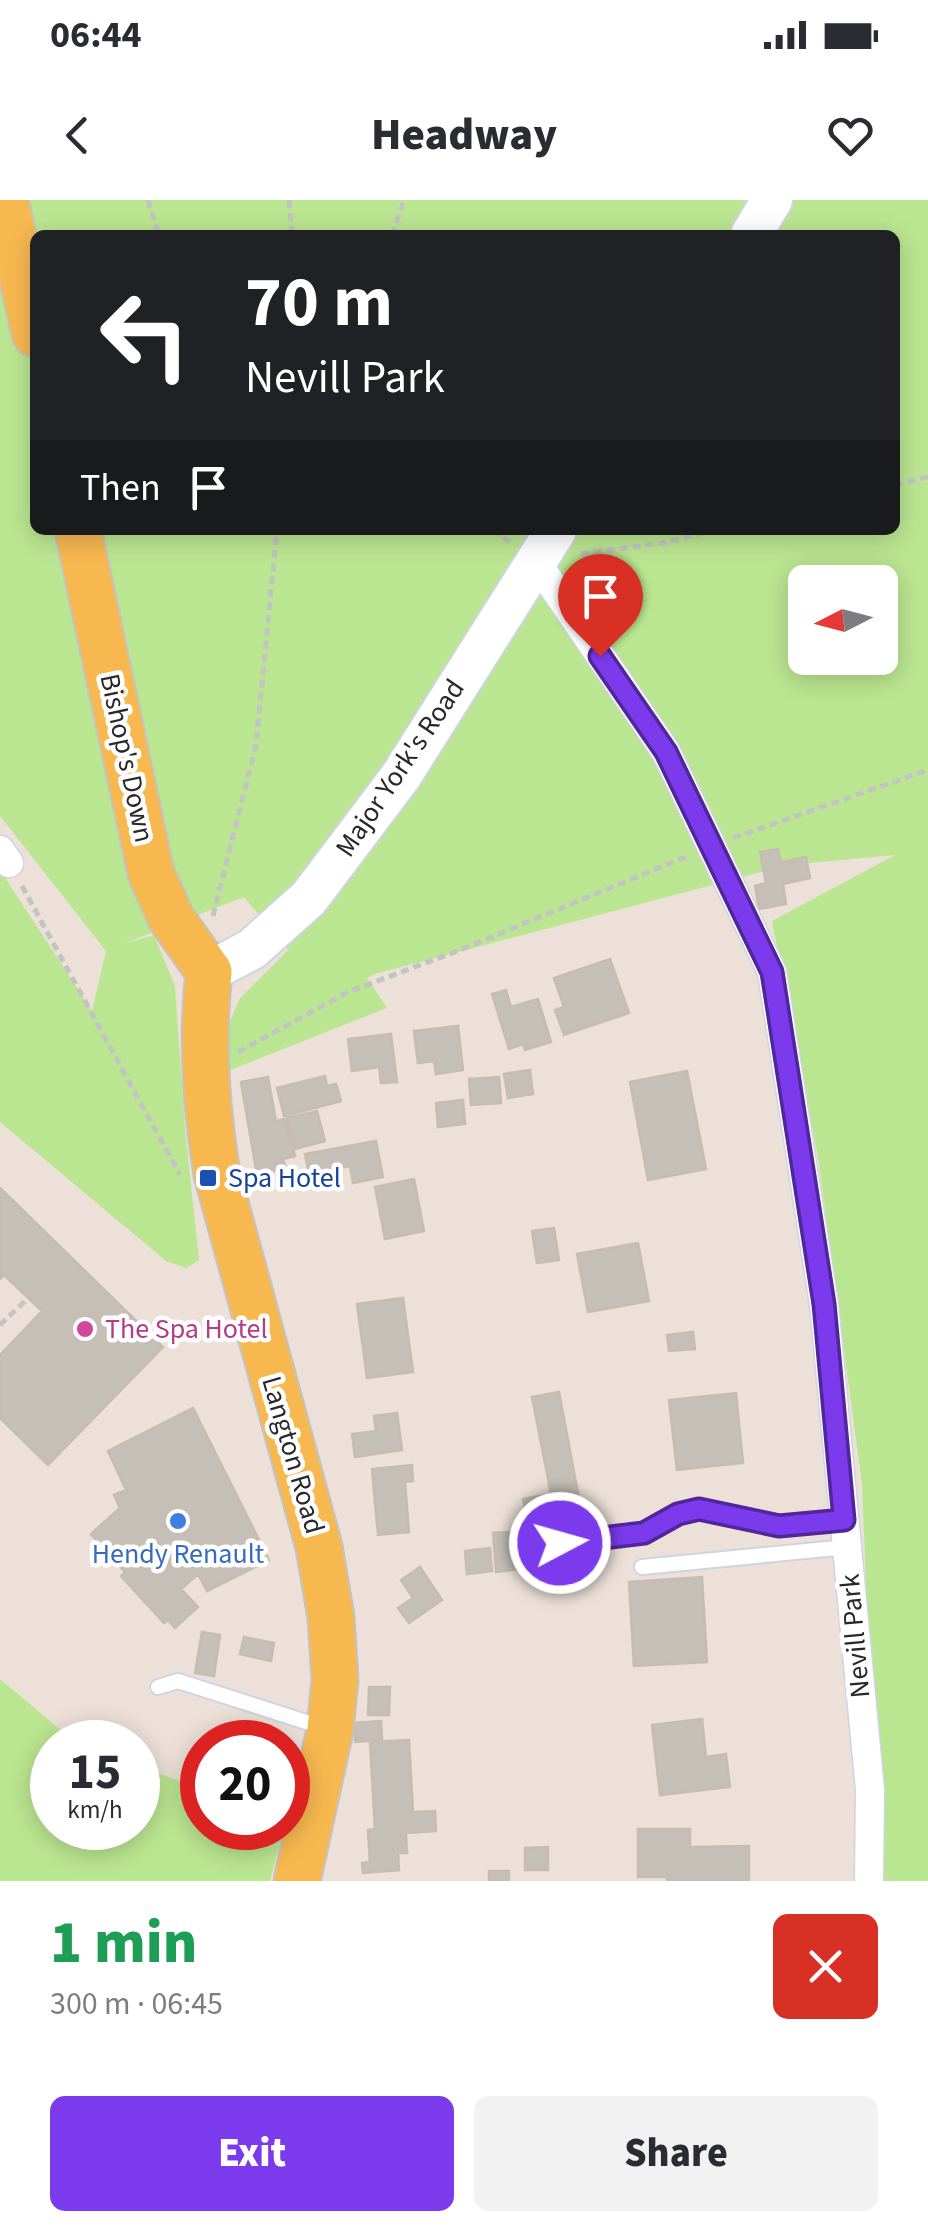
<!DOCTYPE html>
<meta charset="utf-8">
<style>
body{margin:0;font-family:"Source Sans 3",sans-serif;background:#f2f2f3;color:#2b2b33;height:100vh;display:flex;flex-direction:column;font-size:38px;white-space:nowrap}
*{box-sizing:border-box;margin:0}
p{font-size:32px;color:#7c7c81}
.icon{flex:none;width:55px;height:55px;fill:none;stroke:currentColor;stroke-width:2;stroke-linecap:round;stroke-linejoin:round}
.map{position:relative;height:1681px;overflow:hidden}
.panel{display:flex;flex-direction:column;background:#fff;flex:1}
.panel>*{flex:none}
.top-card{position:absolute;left:30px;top:30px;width:870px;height:305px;border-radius:15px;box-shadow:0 5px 25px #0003;background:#202124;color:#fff;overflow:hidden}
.needle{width:65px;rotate:264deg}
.controls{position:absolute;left:788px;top:365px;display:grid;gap:20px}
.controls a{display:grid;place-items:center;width:110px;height:110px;border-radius:15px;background:#fff;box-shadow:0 5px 25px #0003;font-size:50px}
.speed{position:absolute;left:30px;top:1520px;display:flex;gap:20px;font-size:50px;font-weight:700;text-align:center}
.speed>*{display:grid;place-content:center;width:130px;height:130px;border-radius:50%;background:#fff;box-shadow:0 5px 25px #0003;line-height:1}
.speed small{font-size:25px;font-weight:400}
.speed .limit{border:15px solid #d22;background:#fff;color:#111}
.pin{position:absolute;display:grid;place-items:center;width:85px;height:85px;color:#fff;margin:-102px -42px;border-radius:50% 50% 50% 0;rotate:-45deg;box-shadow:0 0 10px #0007}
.pin .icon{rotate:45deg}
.me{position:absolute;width:110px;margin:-55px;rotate:84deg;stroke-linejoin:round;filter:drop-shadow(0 0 8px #0008)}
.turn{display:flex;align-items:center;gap:35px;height:210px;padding:0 50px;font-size:45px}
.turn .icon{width:130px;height:130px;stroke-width:2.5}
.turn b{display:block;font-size:70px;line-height:85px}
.then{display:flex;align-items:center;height:95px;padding:0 50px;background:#0003;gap:20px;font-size:38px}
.round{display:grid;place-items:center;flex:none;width:105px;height:105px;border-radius:15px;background:#f2f2f3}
.head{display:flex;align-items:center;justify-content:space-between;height:170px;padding:0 50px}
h1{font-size:60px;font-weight:800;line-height:75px;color:#1e9e55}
.action{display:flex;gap:20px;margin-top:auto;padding:20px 50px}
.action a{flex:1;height:115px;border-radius:15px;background:#7c3aed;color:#fff;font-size:40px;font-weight:800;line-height:115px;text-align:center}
.action a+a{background:#f2f2f3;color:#2b2b33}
.status{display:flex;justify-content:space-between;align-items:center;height:70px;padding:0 50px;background:#fff;direction:ltr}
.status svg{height:28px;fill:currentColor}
header{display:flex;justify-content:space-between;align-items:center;height:130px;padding:0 50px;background:#fff;font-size:45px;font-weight:800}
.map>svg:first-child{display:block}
.green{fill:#bbe691;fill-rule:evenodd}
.building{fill:#c5bfb7;stroke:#c7bcb2;stroke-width:2.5}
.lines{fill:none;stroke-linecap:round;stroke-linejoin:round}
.lane-casing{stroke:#cdd5e2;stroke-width:18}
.street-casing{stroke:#cdd5e2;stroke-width:31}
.secondary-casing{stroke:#cdd5e2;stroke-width:44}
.primary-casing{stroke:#c3c3c3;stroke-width:49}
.path{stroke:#c3c3c3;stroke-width:5;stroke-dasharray:8 5;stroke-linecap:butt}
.lane{stroke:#fff;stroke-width:14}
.street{stroke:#fff;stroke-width:28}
.secondary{stroke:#fff;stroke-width:40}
.primary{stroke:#f8b850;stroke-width:45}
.route-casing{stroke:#51269a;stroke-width:25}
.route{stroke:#7c3aed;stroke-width:18}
.transit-dot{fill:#1a4fb4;stroke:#fff;stroke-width:4}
.hotel-dot{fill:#d1479c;stroke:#fff;stroke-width:4}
.shop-dot{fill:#3f7fe0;stroke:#fff;stroke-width:4}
.labels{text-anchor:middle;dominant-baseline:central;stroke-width:9;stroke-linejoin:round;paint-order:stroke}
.street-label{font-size:28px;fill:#282828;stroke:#fff}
.transit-label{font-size:28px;fill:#164399;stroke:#fff;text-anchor:start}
.hotel-label{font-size:28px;fill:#b23c85;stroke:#fff;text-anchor:start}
.shop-label{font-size:28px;fill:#366cbe;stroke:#fff}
</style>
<div class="status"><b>06:44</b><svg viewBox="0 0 49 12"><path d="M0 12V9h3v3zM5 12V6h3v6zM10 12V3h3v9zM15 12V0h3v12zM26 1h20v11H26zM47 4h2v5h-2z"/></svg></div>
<header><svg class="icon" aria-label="back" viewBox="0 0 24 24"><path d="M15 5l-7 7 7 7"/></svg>Headway<svg class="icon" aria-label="heart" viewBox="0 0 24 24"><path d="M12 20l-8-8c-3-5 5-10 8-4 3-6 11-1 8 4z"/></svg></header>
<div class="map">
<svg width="928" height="1681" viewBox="0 0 928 1681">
<rect width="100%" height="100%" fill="#ece0d8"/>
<path class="green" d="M0 0H928V1681H878L862 1284 818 957 772 721 895 655 788 665 375 774 367 778 387 808 215 876 225 833 240 798 288 750 244 697 123 744 154 735 175 786 185 928 199 1060 186 1068 166 1061 0 922V670L92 811 106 751 0 616ZM35 35H895V330H35ZM805 382H880V458H805Z
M0 1479 75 1542H52V1628H138V1566L202 1589V1628H284L270 1681H0Z"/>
<path class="building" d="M778 649 781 662 806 657 810 678 783 684 786 704 759 709 755 686 766 683 760 652Z
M610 759 629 813 564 835 555 810 564 807 554 778Z
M506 790 511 807 538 799 551 842 525 850 523 844 509 849 492 794Z
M458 826 463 870 436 874 434 861 418 863 414 831Z
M391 834 397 882 381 883 379 867 352 871 348 839Z
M530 870 533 894 508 898 504 874Z
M687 871 706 969 648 980 630 882Z
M325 876 327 886 336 884 341 901 284 916 277 888Z
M268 877 276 921 285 919 295 956 283 959 286 968 257 975 241 882Z
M499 877 501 903 471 905 469 879Z
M463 900 465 924 438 927 436 903Z
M317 911 325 941 295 949 287 918Z
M376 941 383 977 353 983 350 966 309 974 305 954Z
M414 979 424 1031 385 1039 375 987Z
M0 988 163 1147 48 1265 0 1218V1155L42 1111 4 1075 0 1079Z
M554 1028 559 1060 537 1063 532 1031Z
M638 1043 649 1101 588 1112 577 1054Z
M403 1098 413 1172 367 1178 357 1104Z
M693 1132 695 1149 669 1151 667 1135Z
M559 1192 581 1309 527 1319 523 1299 551 1294 532 1197Z
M736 1193 743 1263 677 1270 669 1200Z
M193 1208 269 1360 207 1391 198 1374 181 1389 198 1407 175 1428 168 1420 164 1423 121 1376 125 1372 91 1334 120 1308 114 1295 126 1290 108 1251Z
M397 1213 402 1250 355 1257 352 1234 376 1231 374 1216Z
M412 1265 413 1281 405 1282 409 1332 378 1335 372 1269Z
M541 1330 542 1348 518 1350 519 1369 496 1372 493 1333Z
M490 1348 492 1371 467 1374 465 1351Z
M420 1367 442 1400 409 1423 398 1408 413 1398 401 1380Z
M702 1377 707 1462 634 1466 629 1382Z
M202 1432 220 1435 214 1476 195 1473Z
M244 1437 274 1443 271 1461 240 1454Z
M369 1487H390L389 1515H368Z
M702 1519 706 1557 726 1554 730 1587 660 1595 652 1525Z
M381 1521 382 1540 355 1542 354 1523Z
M409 1540 413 1612 435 1611 436 1631 406 1633 407 1653H398L399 1670 363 1673 362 1663 370 1662 368 1630 375 1629 370 1542Z
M638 1629H690V1647L749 1646V1681H667V1677H638Z
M548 1647V1670H525V1648Z
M489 1671H509V1681H489Z"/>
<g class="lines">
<g class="lane-casing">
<path id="lane" d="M560 1343 644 1333 678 1314 699 1309 730 1313 757 1323 779 1326 845 1320
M642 1367 847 1347
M158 1487 178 1481 325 1528"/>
</g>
<g class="street-casing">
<path id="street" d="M535 360 666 552 772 772 824 1104 870 1590 869 1681
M0 650 9 663"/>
</g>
<g class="secondary-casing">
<path id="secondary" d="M751 35 772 0
M209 772 252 749 309 698 401 576 556 330"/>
</g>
<g class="primary-casing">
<path id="primary" d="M5 0 35 134
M78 330 151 673 171 718 209 772C201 841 206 907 217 974L319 1347 331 1417 335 1480 330 1530 297 1681"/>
</g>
<path class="path" d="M148 0 159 35
M289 0 292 35
M392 35 404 0
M895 285 928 277
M493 330 511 343
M581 354 663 343 715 330
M733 638 928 570
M22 686 180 975
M213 716 256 545 277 330
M238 852 348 792 460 750 690 655
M0 1125 25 1101"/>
<use href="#lane" class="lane"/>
<use href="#street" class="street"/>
<use href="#secondary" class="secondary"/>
<use href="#primary" class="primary"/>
</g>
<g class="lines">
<g class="route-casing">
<path id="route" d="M560 1343 644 1333 678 1314 699 1309 779 1326 844 1320 824 1104 772 772 666 552 600 456"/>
</g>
<use href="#route" class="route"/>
</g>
<rect class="transit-dot" x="198" y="968" width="20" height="20" rx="5"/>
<circle class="hotel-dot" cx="85" cy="1129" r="10"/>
<circle class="shop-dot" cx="178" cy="1321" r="10"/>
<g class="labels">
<g class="street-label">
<text transform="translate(127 558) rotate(78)">Bishop's Down</text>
<text transform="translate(400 568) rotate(-56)">Major York's Road</text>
<text transform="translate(293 1255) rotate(74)">Langton Road</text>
<text transform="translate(855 1436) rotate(-95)">Nevill Park</text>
</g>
<g class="transit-label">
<text x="228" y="978">Spa Hotel</text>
</g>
<g class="hotel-label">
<text x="105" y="1129">The Spa Hotel</text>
</g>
<g class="shop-label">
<text x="178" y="1354">Hendy Renault</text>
</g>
</g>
</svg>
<div class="controls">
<a><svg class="needle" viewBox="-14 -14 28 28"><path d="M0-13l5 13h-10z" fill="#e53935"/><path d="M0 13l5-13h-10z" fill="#7c7c81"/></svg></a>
</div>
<div class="speed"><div>15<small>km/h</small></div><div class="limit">20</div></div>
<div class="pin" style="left:600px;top:456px;background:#d93025"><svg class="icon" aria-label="arrive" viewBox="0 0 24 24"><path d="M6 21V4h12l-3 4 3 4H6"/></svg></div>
<svg class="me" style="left:560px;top:1343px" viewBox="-20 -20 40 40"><circle r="17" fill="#7c3aed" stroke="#fff" stroke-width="3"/><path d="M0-11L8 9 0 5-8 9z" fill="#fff"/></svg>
<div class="top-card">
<div class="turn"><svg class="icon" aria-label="left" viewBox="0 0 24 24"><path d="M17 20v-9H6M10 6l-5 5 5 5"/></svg><div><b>70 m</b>Nevill Park</div></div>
<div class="then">Then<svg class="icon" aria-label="arrive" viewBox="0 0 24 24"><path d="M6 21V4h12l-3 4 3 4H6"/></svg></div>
</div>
</div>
<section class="panel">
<div class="head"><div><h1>1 min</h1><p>300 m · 06:45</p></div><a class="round" style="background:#d93025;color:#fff"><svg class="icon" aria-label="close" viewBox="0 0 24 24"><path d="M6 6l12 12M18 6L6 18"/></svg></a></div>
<div class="action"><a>Exit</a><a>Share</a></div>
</section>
